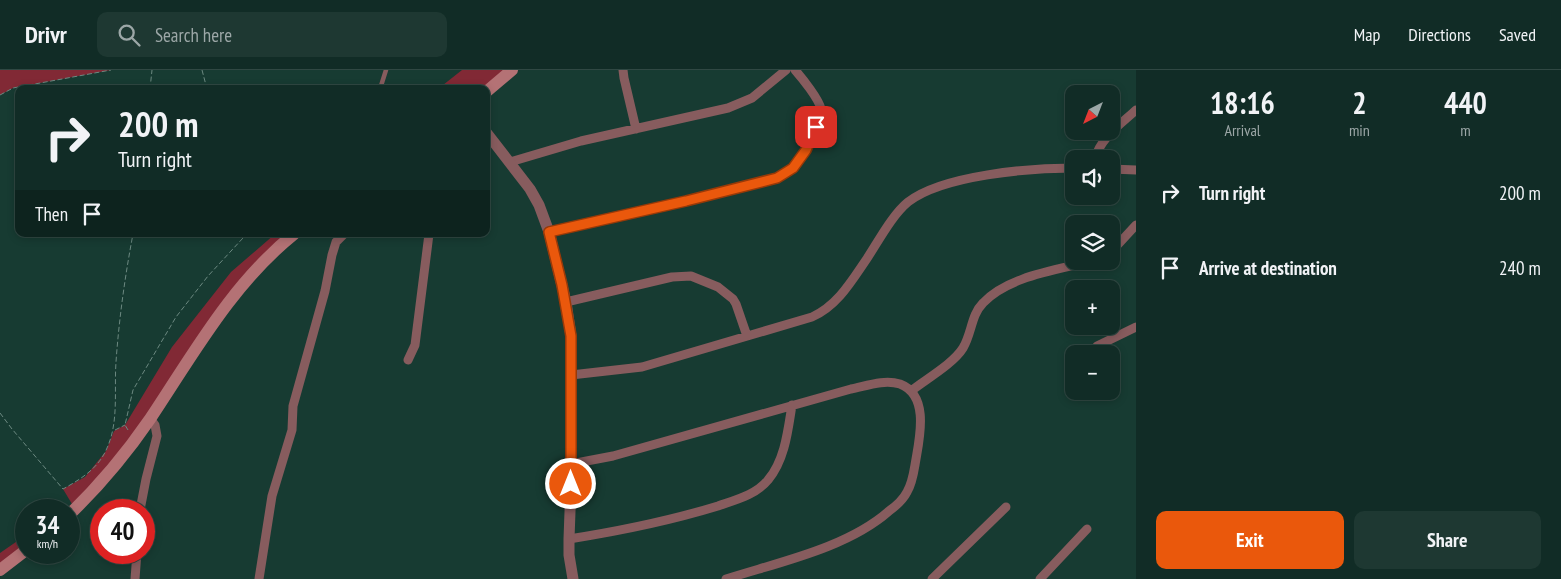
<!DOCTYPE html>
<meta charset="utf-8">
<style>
body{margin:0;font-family:"PT Sans Narrow",sans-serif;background:#1e3832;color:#f1f3f6;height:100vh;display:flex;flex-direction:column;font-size:19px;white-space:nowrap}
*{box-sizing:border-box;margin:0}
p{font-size:16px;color:#9ca7a7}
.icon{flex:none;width:28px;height:28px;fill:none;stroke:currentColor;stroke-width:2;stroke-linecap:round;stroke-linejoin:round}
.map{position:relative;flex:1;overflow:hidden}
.side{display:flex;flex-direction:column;background:#112c26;width:425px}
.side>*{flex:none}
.hud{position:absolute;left:15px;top:15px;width:475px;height:152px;border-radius:10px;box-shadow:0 2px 8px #0003,0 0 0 1px #304843;background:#112c26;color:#f1f3f6;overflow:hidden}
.needle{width:32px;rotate:222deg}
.fabs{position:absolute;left:1065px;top:15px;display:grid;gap:10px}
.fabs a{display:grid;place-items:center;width:55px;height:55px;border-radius:10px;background:#112c26;box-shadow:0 2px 8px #0003,0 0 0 1px #304843;font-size:25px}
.speed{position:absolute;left:15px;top:429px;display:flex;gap:10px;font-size:25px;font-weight:700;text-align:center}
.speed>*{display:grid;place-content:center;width:65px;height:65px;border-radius:50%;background:#112c26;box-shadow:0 2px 8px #0003,0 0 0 1px #304843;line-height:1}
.speed small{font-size:12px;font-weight:400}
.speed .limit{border:8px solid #d22;background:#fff;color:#111}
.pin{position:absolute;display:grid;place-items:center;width:42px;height:42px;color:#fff;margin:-21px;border-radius:10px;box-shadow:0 2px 8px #0006}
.me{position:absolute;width:55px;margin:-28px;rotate:0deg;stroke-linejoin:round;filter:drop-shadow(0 0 4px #0008)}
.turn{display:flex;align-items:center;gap:18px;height:105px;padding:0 20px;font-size:22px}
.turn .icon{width:65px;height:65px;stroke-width:2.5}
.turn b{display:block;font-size:35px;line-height:42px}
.then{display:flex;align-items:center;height:48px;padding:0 20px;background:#0003;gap:10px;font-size:19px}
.eta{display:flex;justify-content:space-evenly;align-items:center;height:85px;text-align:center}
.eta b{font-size:30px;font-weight:700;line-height:35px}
.action{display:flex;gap:10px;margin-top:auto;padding:10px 20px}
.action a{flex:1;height:58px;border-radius:10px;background:#ea580c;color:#fff;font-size:20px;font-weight:700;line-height:58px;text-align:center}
.action a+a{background:#1e3832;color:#f1f3f6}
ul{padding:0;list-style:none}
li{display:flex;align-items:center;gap:15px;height:75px;padding:0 20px}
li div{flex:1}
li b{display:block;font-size:19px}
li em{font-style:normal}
header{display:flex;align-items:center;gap:30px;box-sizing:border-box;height:70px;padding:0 25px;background:#112c26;border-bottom:1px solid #304843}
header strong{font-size:24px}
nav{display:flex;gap:28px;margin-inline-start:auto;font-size:18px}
.search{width:350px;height:45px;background:#1e3832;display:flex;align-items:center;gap:12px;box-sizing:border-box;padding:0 18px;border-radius:10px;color:#9ca7a7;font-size:19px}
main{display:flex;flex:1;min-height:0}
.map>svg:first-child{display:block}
.green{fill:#812935}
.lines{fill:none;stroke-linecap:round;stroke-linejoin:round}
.path{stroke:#6c8981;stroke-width:1;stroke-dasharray:5 2.5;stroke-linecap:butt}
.service{stroke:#875c5e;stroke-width:4.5}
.minor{stroke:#875c5e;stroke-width:9}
.tertiary{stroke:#875c5e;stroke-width:11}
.secondary{stroke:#b47275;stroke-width:12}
.route-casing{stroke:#983908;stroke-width:12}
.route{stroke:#ea580c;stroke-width:9}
</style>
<header>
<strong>Drivr</strong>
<div class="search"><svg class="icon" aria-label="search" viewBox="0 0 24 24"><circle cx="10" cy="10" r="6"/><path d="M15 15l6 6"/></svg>Search here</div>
<nav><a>Map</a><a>Directions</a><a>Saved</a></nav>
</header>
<main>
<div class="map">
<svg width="1136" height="509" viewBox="0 0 1136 509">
<rect width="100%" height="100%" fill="#173b32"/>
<path class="green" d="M0 0H111L13 18 0 25Z
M462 0H512L486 19H438Z
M275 164H294L265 189 150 348 69 440H63L72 434 63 419 85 407 106 381 114 361 125 355 172 277 231 202Z
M26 465V480L0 500V483Z"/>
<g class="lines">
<path class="path" d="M202 0 207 19
M150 19 152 0
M0 25 13 18 111 0
M0 343 12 359 63 419C81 409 99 398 107 378 119 352 114 320 116 292 119 249 125 206 133 164
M115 360 125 355
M128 360 125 355 133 320 176 247 208 206 243 168 242 164"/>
<path class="service" d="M380 19 386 0"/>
<path class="minor" d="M623 0 624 8 636 59
M1095 89C1100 68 1121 54 1136 40
M510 92 581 71 728 38 752 28 786 0
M1111 99 1136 100
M549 162 686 131 777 108C783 105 789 103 793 98 803 88 823 53 821 39 819 29 802 8 795 0
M1111 182 1136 155
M566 232 672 207 691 206 718 217 733 229 736 234 747 266
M1097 276 1136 257
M408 290 415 275 429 164
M571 305 642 297 812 247C837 236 851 212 866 190 878 172 892 145 908 132 943 105 1030 98 1074 98
M911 321C926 309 953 294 963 278 972 263 971 245 983 233 1008 206 1058 200 1092 191
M571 394 613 386 851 319C866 316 884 309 900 314 929 325 920 366 916 389 914 400 913 412 907 422 903 430 896 436 889 441 847 478 779 492 726 509
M140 440 146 409 157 366 155 355 150 348
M569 469C620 461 669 451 718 436 735 430 756 425 768 410 785 390 788 360 792 335
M135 509 137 482
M259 509 272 426 292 360 293 336 325 221 332 185 336 172 344 164
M932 509 1006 437
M1040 509 1087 459"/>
<path class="tertiary" d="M486 62 530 119 539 135 549 162 566 232 571 266V414L569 469V485L573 509"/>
<path class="secondary" d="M486 22 512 0
M69 445C99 416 126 384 150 349 194 283 232 214 294 164
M0 500 26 480"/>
</g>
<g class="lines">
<g class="route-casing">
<path id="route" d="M571 414V266L562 215 549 162 686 131 777 108 793 98 806 80 816 57"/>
</g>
<use href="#route" class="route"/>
</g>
</svg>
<div class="fabs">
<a><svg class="needle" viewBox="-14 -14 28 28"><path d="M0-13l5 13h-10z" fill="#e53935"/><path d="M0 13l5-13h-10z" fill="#9ca7a7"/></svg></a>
<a><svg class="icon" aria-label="sound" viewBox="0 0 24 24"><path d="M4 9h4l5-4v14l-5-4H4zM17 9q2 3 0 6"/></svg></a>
<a><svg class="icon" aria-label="layers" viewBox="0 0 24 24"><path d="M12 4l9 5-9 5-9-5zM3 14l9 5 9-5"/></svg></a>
<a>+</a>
<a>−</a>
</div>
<div class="speed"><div>34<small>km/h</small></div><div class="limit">40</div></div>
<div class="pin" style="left:816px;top:57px;background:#d93025"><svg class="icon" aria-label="arrive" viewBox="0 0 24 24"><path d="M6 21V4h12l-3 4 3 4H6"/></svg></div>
<svg class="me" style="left:571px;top:414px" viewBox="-20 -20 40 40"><circle r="17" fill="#ea580c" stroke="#fff" stroke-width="3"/><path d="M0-11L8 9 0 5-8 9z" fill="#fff"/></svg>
<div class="hud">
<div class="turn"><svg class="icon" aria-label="right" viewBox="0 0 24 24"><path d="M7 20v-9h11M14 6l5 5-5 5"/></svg><div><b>200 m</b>Turn right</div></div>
<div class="then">Then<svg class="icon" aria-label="arrive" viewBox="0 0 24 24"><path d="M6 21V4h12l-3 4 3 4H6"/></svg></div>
</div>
</div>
<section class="side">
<div class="eta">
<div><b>18:16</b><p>Arrival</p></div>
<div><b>2</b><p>min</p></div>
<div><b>440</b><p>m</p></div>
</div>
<ul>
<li><svg class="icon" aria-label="right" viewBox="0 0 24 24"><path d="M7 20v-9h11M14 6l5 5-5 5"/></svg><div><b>Turn right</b></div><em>200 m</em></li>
<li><svg class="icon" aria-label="arrive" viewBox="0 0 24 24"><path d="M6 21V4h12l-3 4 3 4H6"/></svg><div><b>Arrive at destination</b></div><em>240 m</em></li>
</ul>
<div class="action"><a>Exit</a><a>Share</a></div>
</section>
</main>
